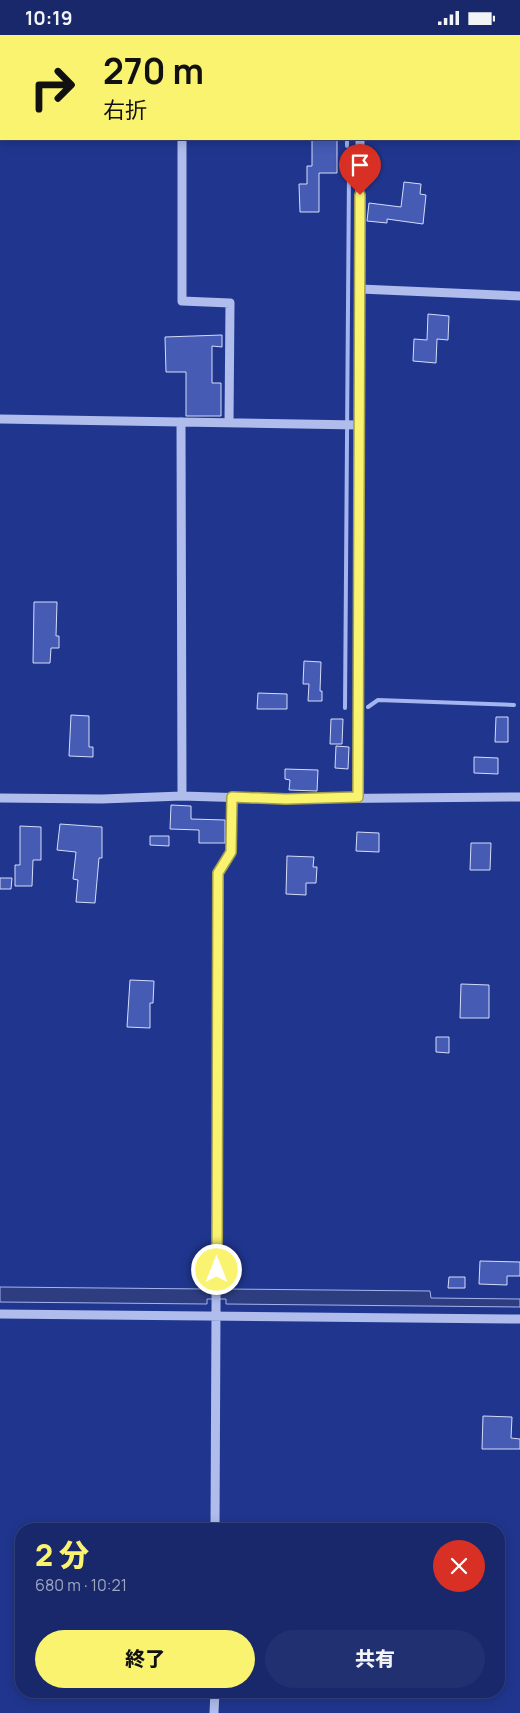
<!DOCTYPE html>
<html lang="ja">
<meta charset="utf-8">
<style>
body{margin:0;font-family:Manrope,"Noto Sans JP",sans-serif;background:#213070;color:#f1f3f6;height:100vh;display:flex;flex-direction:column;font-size:19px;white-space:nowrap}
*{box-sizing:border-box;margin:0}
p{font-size:16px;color:#9fa6c1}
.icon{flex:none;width:28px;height:28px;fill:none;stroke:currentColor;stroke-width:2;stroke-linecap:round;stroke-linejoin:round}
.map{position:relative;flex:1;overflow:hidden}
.panel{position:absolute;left:15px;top:1488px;width:490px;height:175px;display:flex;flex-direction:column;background:#18286a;border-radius:20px;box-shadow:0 2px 12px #0003,0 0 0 1px #36447e}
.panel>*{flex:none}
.banner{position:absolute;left:0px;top:0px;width:520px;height:105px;box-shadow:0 2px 12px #0003,0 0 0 1px #36447e;background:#f9f370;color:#111;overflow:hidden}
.pin{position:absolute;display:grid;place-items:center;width:42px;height:42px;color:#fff;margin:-51px -21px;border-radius:50% 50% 50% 0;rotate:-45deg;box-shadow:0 0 5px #0007}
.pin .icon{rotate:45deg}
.me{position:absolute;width:55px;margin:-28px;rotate:0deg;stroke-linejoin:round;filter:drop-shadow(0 0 4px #0008)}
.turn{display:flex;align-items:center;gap:18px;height:105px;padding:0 20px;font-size:22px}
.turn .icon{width:65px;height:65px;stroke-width:2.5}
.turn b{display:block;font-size:35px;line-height:42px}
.round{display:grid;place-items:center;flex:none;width:52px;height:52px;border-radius:26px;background:#213070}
.summary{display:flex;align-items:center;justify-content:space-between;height:85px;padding:0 20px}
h1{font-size:30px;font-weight:800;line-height:38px;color:#f9f370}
.cta{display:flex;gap:10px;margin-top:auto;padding:10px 20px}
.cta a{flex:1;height:58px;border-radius:30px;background:#f9f370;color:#111;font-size:20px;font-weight:800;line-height:58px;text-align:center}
.cta a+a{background:#213070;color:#f1f3f6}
.status{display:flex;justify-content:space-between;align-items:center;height:35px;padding:0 25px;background:#18286a;direction:ltr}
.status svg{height:14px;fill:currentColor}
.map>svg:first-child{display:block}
.water{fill:#2d3d80;stroke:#a3b4ee}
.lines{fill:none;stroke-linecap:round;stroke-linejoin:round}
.stream{stroke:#a3b4ee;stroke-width:4}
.building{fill:#455bb4;stroke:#d5dcf9}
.minor{stroke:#afbcec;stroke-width:9}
.route-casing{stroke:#a29e49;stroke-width:12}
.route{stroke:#f9f370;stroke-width:9}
</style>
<div class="status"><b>10:19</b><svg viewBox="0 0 49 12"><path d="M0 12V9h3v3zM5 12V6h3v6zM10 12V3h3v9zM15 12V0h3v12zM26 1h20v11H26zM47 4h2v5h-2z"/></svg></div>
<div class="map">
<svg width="520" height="1678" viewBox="0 0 520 1678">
<rect width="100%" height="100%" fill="#20368e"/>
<path class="water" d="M0 1252 207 1254V1258H226V1254L430 1256 431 1263 520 1264V1272L226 1269V1264H207V1269L0 1267Z"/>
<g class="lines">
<path class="stream" d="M347 1V0
M347 111V104
M368 672 378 665 514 670
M345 673 349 135"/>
</g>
<path class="building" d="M312 104H337V138H319V177H300L299 149H307V131H312Z
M404 147 421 149 420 159 426 160 423 189 387 184V188L367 186 369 168 401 172Z
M428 279 449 281 448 305 437 304 436 328 413 326 414 304 427 305Z
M222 300V312L212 311V348H221V381H186V337H166L165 302Z
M34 567H57L56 601H59V613H51L50 628H33Z
M304 626 321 627 320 656H322V666H308L309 649H303Z
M258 658 287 659V674H257Z
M71 680 89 681V712H93V722L69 721Z
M496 682H508V707H495Z
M331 684H343L342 709H330Z
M336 711 349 712 348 734 335 733Z
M474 722 498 723V739L474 738Z
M285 734 318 735 317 756 289 755 290 745 285 744Z
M171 770 191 771V784L225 785V808H199V795L170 794Z
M60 789 102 792V823H99L95 868 76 867 78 845 73 844 76 817 57 815Z
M20 791 41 792V825H33L32 851H15V830H20Z
M357 797 379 798V817L356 816Z
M150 801H169V811L150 810Z
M471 808H491L490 835H470Z
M287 821 314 822 313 832H317L316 848H306V860L286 859Z
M0 843H12L11 854H0Z
M130 945 154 946 153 968H150V993L127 992Z
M461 949 489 950V983H460Z
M436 1002H449V1018L436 1017Z
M480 1226 520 1227V1241H507V1250L479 1249Z
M449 1242H465V1253H448Z
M483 1381 512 1382 511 1403 520 1404V1414H482Z"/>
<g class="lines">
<path class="minor" d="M360 0V1
M182 1V0
M182 104V266L230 268 229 388
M360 254 520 261
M0 384 359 390
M181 387 182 761
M358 762 360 104
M0 763 102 764 182 761 286 764 520 762
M0 1279 520 1284
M215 1494 218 839 231 817 232 762
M214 1678 215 1656"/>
</g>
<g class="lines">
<g class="route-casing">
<path id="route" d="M217 1235 218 838 231 817 232 762 286 764 358 762 360 160"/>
</g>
<use href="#route" class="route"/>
</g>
</svg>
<div class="pin" style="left:360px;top:160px;background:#d93025"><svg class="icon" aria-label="arrive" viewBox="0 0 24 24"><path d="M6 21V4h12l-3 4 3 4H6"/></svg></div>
<svg class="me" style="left:217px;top:1235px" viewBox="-20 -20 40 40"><circle r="17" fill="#f9f370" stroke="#fff" stroke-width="3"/><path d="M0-11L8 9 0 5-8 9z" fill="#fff"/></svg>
<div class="banner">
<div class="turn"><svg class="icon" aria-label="right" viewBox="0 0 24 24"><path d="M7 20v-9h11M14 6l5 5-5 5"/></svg><div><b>270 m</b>右折</div></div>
</div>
<section class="panel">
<div class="summary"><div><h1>2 分</h1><p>680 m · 10:21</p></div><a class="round" style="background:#d93025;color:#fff"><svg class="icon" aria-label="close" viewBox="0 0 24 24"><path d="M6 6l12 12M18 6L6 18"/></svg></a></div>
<div class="cta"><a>終了</a><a>共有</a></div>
</section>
</div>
